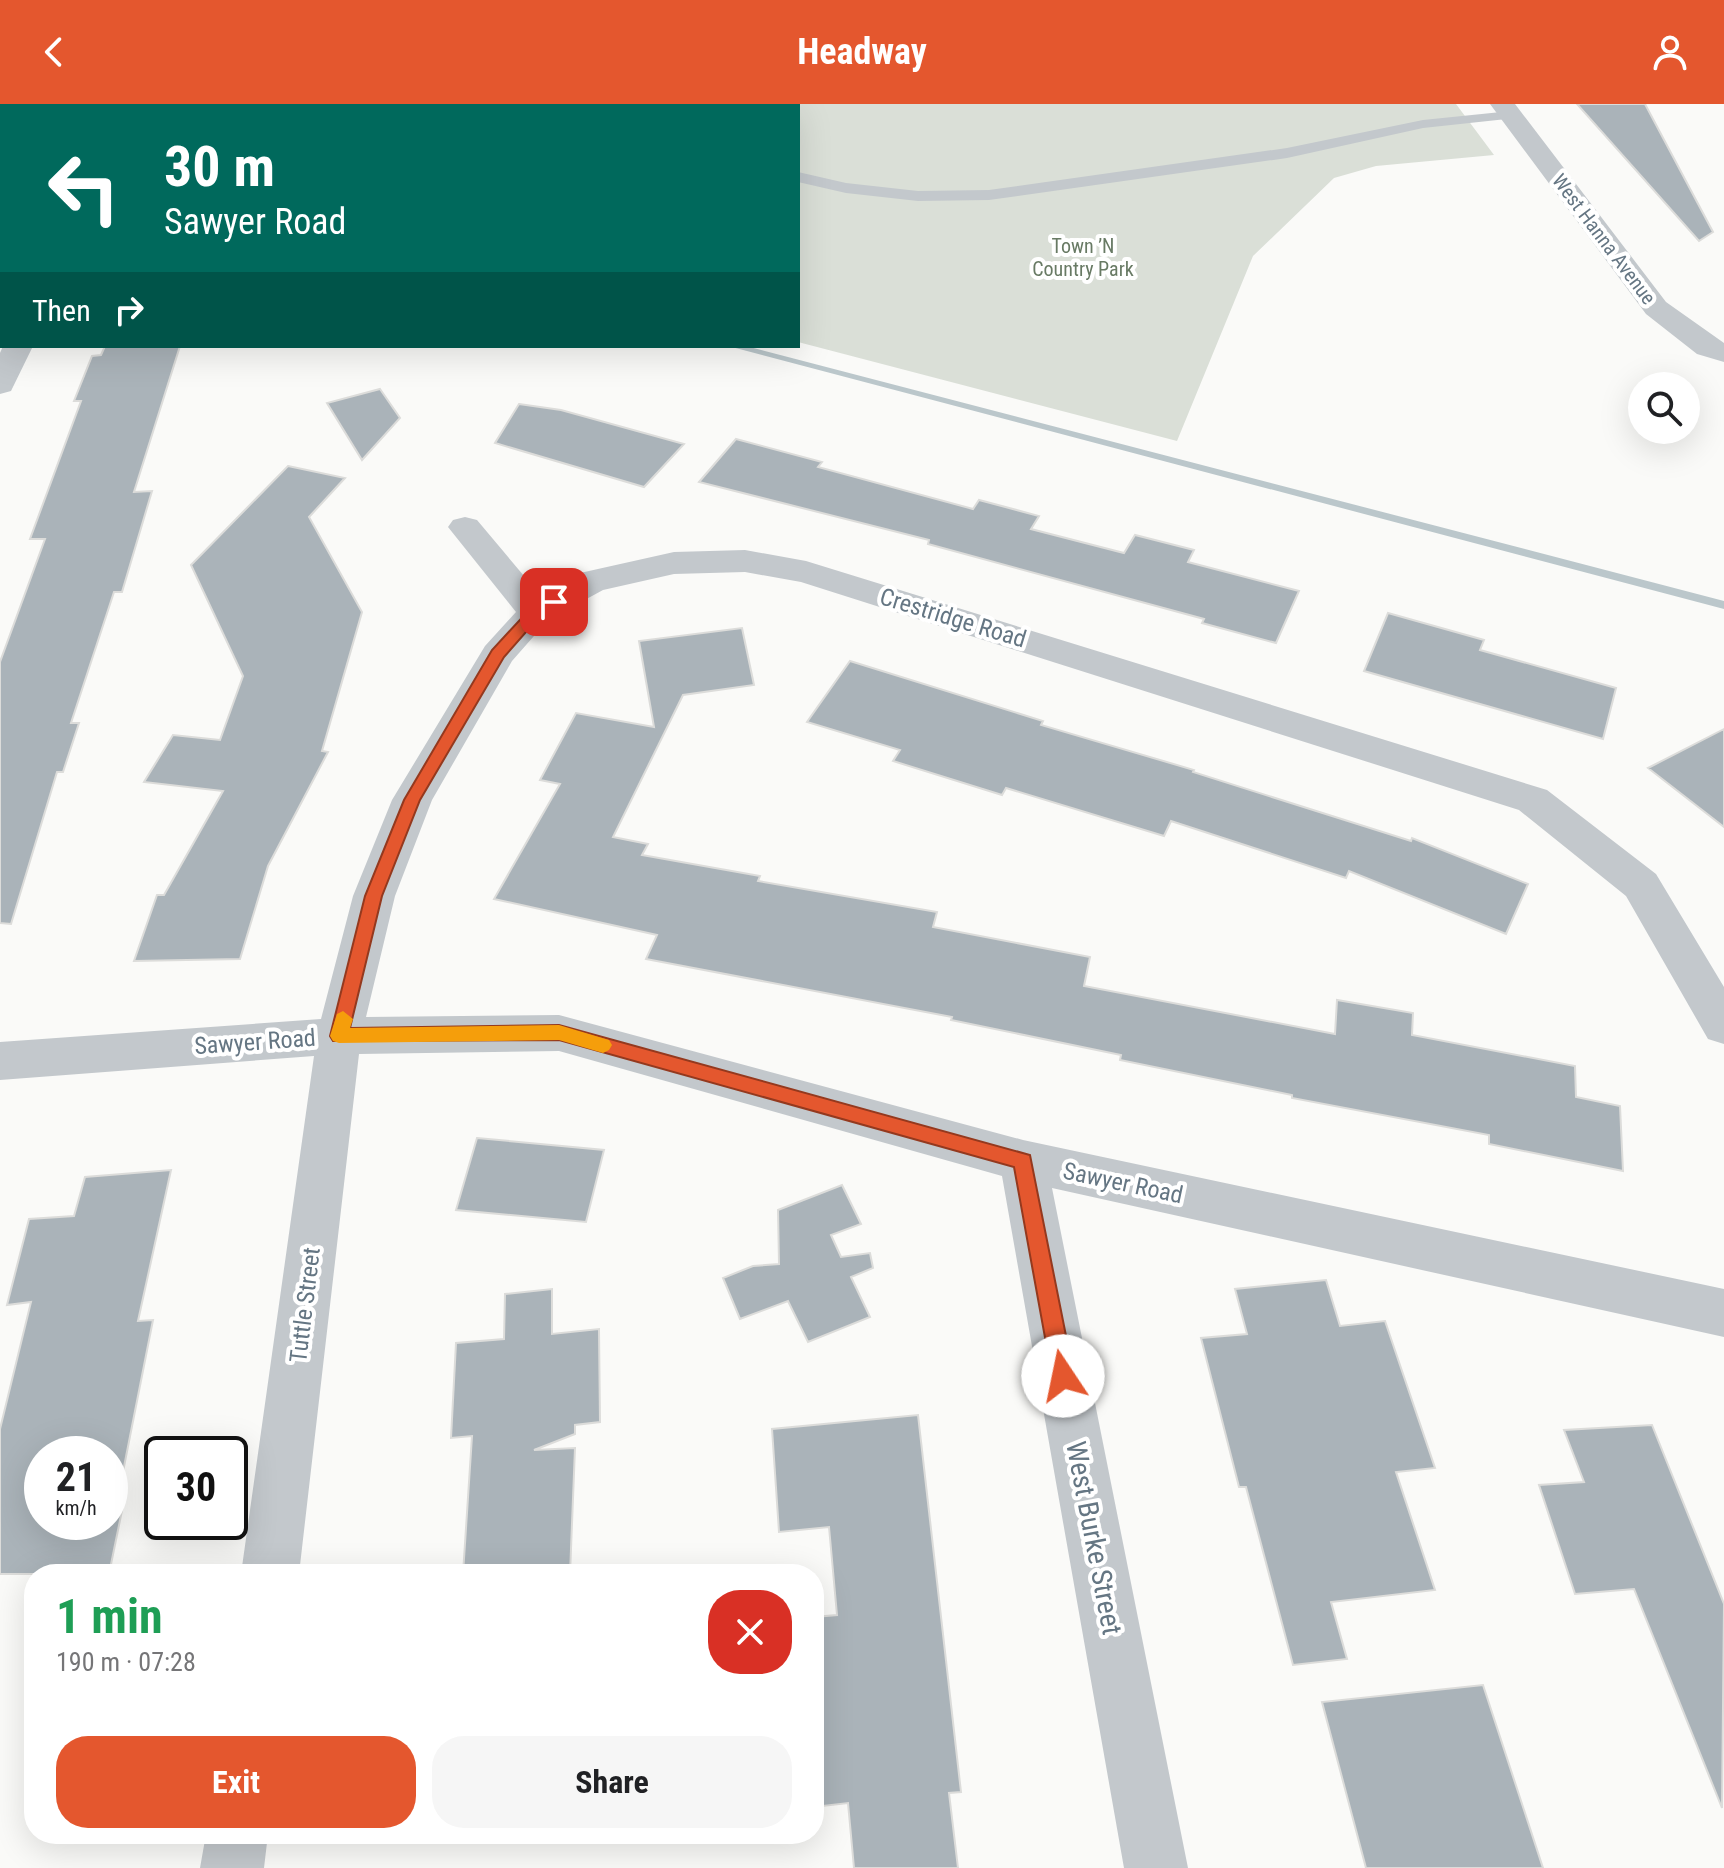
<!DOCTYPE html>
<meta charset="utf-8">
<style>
body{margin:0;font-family:"Roboto Condensed",sans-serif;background:#f6f6f6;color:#202124;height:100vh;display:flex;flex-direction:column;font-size:30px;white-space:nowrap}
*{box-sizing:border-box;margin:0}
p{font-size:26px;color:#757577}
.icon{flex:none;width:44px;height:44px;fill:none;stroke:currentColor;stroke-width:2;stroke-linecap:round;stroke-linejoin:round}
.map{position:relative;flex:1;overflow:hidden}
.sheet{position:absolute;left:24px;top:1460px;width:800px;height:280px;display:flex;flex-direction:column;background:#fff;border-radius:32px;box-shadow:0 8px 32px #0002}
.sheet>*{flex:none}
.banner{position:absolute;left:0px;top:0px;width:800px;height:244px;box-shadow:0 8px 32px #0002;background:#00695c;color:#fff;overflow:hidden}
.buttons{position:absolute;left:1628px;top:268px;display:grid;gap:16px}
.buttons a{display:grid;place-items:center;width:72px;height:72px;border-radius:50%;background:#fff;box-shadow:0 8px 32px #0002;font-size:40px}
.speed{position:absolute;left:24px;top:1332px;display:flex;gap:16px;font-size:40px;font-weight:700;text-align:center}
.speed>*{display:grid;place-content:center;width:104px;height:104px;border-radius:50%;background:#fff;box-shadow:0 8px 32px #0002;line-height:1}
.speed small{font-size:20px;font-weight:400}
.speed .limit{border:4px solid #111;border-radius:12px;background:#fff;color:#111}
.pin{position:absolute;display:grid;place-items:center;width:68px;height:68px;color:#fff;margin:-34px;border-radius:16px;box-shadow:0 4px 12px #0006}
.me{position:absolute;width:88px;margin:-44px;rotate:349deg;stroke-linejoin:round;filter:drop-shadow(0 0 6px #0008)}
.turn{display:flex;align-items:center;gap:28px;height:168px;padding:0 32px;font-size:36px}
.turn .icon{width:104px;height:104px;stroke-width:2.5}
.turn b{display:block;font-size:56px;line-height:68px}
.then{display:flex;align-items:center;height:76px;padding:0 32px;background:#0003;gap:16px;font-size:30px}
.round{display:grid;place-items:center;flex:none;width:84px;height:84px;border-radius:32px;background:#f6f6f6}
.overview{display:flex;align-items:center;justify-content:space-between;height:136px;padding:0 32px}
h1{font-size:48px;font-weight:700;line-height:60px;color:#1e9e55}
.cta{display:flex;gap:16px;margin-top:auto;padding:16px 32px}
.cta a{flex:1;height:92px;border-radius:32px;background:#e4572e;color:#fff;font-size:32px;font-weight:700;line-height:92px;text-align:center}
.cta a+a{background:#f6f6f6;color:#202124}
header{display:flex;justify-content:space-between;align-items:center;height:104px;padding:0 32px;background:#e4572e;color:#fff;font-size:36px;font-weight:700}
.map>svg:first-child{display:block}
.green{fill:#dadfd7}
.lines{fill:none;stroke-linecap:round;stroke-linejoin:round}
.stream{fill:#bbc7cb;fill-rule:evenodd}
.building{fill:#aab3b9;stroke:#dcdcda;stroke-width:2;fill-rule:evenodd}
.service{fill:#c3c8cc;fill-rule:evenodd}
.minor{fill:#c3c8cc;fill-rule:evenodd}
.route{fill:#e4572e;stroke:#94391e;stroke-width:2}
.slow{fill:#f59e0b}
.labels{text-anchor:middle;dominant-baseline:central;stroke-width:8;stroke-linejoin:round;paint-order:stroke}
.far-street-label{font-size:20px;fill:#657683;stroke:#fff}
.far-park-label{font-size:20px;fill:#687a64;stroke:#fff}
.street-label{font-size:24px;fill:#657683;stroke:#fff}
.near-street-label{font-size:28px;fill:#657683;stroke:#fff}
</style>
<header><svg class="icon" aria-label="back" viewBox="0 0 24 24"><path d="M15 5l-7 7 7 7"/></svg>Headway<svg class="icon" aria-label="person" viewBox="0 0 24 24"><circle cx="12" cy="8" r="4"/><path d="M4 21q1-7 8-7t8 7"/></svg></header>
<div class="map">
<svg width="1724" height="1764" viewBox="0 0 1724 1764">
<rect width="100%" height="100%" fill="#fafaf8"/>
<path class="green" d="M0 0H1456L1494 51 1376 62 1334 74 1253 152 1177 337 798 238V2H2V30Z"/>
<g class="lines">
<path class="stream" d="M0 43H2V49H0Z
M728 242H746L1724 497V505Z"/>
</g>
<path class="building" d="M1577 0H1645L1713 128 1699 137Z
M105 242H180L134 388 152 387 122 488H114L71 619H79L63 668H57L11 820 0 819V558L45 435H30L81 297H74L92 252 101 251Z
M380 285 400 314 362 356 327 299Z
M519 300 561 306 684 340 644 383 495 339Z
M736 335 822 358 818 363 973 405 979 396 1039 412 1031 425 1124 449 1135 431 1194 446 1188 458 1299 487 1276 539 1202 519 1204 515 928 440 929 436 699 378Z
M288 362 345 374 309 413 362 508 322 647 328 648 268 762 240 855 134 857 157 791H164L223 687 144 678 173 631 220 636 243 572 191 461Z
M1388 509 1484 536 1480 546 1616 584 1603 635 1364 567Z
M742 524 754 581 683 591 613 733 648 740 642 751 760 772 758 777 937 808 933 823 1090 853 1084 882 1335 930 1337 896 1413 909 1412 931 1575 962 1576 993 1620 1002 1623 1067 1489 1040V1031L1292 994V991L1120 956 1121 951 951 916 952 913 646 855 657 831 494 795 560 680 540 676 576 609 654 623 639 537Z
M850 557 1043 617 1041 621 1194 666 1193 668 1411 737 1412 734 1528 780 1506 830 1349 767 1346 774 1171 717 1164 732 1006 684 1002 691 893 657 900 646 807 618Z
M1724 625V723L1648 664Z
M477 1034 604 1046 586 1118 456 1106Z
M171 1066 138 1217 153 1216 119 1388 126 1387 109 1470H0V1325L31 1198 7 1201 29 1115 74 1112 85 1073ZM42 1350H110V1418H42Z
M842 1081 861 1120 831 1131 841 1153 870 1149 873 1164 851 1173 870 1213 808 1238 788 1197 740 1215 723 1174 753 1162 779 1160 778 1106Z
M1326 1176 1340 1222 1385 1217 1435 1364 1396 1368 1435 1486 1331 1498 1347 1555 1293 1561 1246 1383H1239L1201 1234 1247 1230 1235 1185Z
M552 1185V1230L599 1225 600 1318 575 1321V1330L534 1346 575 1344 570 1470H463L472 1332 451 1334 456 1239 504 1235 505 1190Z
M918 1311 961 1688 949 1689 958 1764H854L848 1699 814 1703V1513L837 1511 829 1423 779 1428 772 1325Z
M1652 1321 1724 1500 1722 1704 1634 1485 1575 1490 1539 1381 1584 1378 1564 1326Z
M1483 1581 1543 1764H1366L1322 1598Z"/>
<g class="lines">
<path class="service" d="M333 0H350L351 2H334Z
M1511 7 1516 8V14L1423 24 1287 54 989 96 918 97 846 89 798 78V68L846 79 918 87 989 86 1287 44 1423 16Z"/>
<path class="minor" d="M1490 0H1515L1666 198 1724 239V258L1697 250 1646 210Z
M3 242H33L11 287 0 290V249Z
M465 413 477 416 540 491 580 469 674 448 745 446 806 457 1547 686 1656 770 1724 883V940L1708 935 1626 792 1519 706 801 478 745 468 674 470 603 486 548 516 512 557 432 696 395 792 366 913 559 911 1023 1036 1724 1185V1233L1052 1084 1188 1764H1124L1002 1072 559 947 359 950 299 1470H241L314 952 0 976V938L321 915 353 792 392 696 485 542 516 508 448 423 453 416Z
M206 1730H268L264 1764H200Z"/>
</g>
<path class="route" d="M554 493 561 498 540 512 504 553 420 696 382 792 350 924 559 921 1030 1051 1074 1272 1071 1279 1063 1282 1055 1279 1052 1272 1014 1063 559 936 333 937 330 932 365 792 404 696 492 546 530 505Z"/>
<path class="slow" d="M343 907 353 915 350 924 559 921 609 936 612 941 609 946 603 949 559 936 339 939 333 937 330 932 337 910Z"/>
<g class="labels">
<g class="far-street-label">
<text transform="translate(1604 135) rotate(53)">West Hanna Avenue</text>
</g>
<g class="far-park-label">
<text x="1083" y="142">Town ’N<tspan x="1083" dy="23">Country Park</tspan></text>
</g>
<g class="street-label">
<text transform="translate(953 514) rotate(17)">Crestridge Road</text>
<text transform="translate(255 938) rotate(-4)">Sawyer Road</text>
<text transform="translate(1123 1079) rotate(12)">Sawyer Road</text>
<text transform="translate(305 1201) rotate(-83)">Tuttle Street</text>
</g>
<g class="near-street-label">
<text transform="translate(1094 1434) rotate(79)">West Burke Street</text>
</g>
</g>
</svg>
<div class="buttons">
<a><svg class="icon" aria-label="search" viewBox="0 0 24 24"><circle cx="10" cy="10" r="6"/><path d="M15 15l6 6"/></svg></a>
</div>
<div class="speed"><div>21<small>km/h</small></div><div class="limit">30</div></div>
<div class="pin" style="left:554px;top:498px;background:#d93025"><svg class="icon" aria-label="arrive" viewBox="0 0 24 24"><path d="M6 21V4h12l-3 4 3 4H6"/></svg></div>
<svg class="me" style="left:1063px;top:1272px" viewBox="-20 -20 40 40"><circle r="19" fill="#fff"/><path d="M0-13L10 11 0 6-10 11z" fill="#e4572e"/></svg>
<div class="banner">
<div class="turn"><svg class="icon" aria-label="left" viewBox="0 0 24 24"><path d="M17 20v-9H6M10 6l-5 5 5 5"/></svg><div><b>30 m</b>Sawyer Road</div></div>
<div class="then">Then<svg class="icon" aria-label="right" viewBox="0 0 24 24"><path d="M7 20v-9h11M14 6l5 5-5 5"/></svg></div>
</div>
<section class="sheet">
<div class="overview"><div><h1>1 min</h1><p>190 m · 07:28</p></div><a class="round" style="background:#d93025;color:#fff"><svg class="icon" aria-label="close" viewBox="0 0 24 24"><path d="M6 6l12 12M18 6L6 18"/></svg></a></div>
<div class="cta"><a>Exit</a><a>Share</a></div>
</section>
</div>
